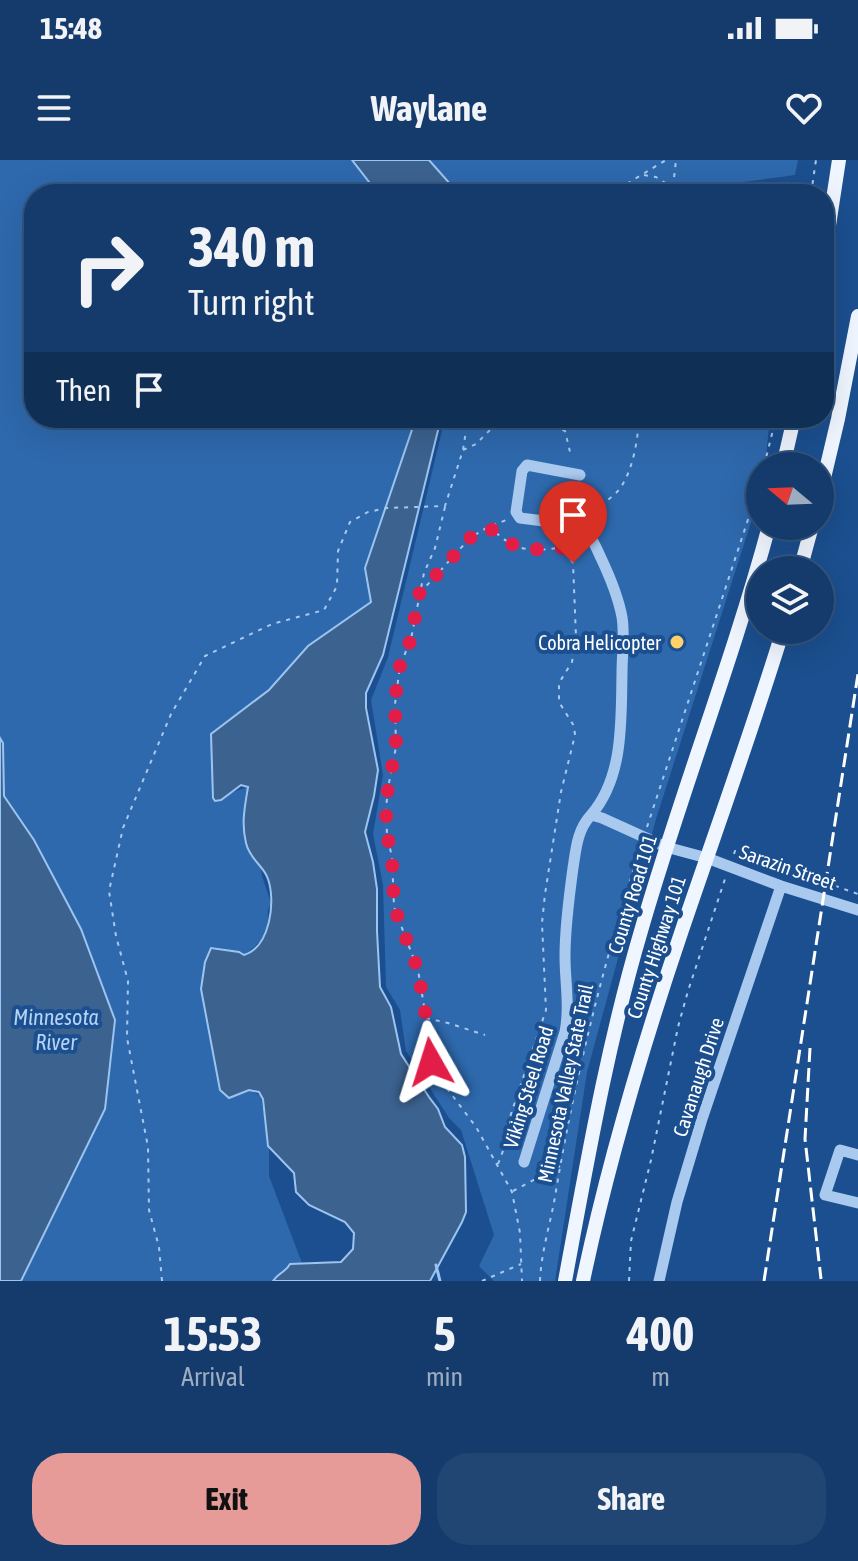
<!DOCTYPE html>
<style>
body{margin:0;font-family:"Asap Condensed",sans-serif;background:#214673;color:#f1f3f6;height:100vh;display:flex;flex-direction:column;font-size:30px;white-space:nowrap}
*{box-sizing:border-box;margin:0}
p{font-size:26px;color:#9dadc1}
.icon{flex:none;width:44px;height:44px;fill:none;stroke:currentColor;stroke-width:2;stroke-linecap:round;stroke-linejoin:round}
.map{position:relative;height:1121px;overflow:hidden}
.details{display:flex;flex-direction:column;background:#143b6b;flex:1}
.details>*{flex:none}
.guide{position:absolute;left:24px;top:24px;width:810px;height:244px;border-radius:32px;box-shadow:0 8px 32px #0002,0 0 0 2px #33557e;background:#143b6b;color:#f1f3f6;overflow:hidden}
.needle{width:52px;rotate:289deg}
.controls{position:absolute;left:746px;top:292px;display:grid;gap:16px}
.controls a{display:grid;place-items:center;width:88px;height:88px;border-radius:50%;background:#143b6b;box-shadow:0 8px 32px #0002,0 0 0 2px #33557e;font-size:40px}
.pin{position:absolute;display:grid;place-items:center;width:68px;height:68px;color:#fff;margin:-82px -34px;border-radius:50% 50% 50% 0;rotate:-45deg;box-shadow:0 0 8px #0007}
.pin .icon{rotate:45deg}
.me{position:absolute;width:88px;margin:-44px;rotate:354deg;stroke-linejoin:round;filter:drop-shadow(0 0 6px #0008)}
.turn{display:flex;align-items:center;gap:28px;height:168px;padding:0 32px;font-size:36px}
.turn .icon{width:104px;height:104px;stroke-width:2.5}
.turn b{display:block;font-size:56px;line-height:68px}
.then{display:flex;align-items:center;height:76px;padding:0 32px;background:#0003;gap:16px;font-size:30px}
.eta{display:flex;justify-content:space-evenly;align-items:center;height:136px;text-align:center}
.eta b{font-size:48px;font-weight:700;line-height:56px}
.primary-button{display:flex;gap:16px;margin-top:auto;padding:16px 32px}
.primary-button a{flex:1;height:92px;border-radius:32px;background:#e69b98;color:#111;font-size:32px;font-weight:700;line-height:92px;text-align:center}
.primary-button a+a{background:#214673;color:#f1f3f6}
.status{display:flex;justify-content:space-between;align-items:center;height:56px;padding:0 40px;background:#143b6b;direction:ltr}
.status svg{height:22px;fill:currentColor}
header{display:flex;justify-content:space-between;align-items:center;height:104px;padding:0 32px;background:#143b6b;font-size:36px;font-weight:700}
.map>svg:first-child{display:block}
.green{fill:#2e69ad}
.water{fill:#3c6290;stroke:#9cc4f0;stroke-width:2}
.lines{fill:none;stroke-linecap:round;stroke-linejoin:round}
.stream{stroke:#9cc4f0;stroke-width:3}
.path{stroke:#a9c9ee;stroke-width:2;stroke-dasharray:4 6;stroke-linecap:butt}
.minor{stroke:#a9c9ee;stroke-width:11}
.major{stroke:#f0f6ff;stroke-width:14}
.rail{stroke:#fff;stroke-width:3;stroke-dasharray:14 6;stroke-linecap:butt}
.route{stroke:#e11d48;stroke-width:14;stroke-dasharray:0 25.2}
.poi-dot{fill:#ffd166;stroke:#1b4f8f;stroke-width:3}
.labels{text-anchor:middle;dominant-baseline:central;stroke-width:8;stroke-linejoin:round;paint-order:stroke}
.poi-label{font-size:20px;fill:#fff;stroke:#1b4f8f;text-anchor:end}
.street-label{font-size:20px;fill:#fff;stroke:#1b4f8f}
.water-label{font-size:22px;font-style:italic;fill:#b5d3f5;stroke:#1b4f8f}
</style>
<div class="status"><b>15:48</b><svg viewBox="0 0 49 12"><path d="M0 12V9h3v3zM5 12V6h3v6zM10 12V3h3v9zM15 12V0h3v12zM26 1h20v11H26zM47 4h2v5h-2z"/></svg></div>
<header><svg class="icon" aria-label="menu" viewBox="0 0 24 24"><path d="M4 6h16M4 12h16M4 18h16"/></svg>Waylane<svg class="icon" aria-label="heart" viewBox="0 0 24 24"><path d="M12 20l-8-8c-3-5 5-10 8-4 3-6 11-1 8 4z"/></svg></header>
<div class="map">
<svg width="858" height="1121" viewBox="0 0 858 1121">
<rect width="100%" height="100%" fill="#1b4f8f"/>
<path class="green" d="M0 0H798L795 15 683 30 678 34H34V258H415L371 442 280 519 224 635 248 627 262 716 271 743C264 755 271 758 267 769 264 780 252 789 244 795L238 934 249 930 261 936 269 986V1016L302 1103 296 1121H21L102 954 34 680 4 636 3 583 0 578Z
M799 22 798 34H708Z
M445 258H770L765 306H760V334L656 659 587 912 555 1121H494L479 1106 494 1075 461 970 449 958 406 891 400 850 386 827 383 725 373 674 383 615 371 540 388 497Z"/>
<path class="water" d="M352 0H429L459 34H384L373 27Z
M416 258H441L383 495 366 533V548L378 610 374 636 365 672 373 702 377 729V771L380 827 391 847 401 894 429 937 438 949 445 967 462 985 465 997 466 1052 462 1062 430 1121H273C278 1113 286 1112 290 1104L341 1102 353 1089 354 1073 345 1062 309 1045 296 1032 294 1013 268 986 263 939 259 932 249 930 229 938 220 930 201 829 205 802 211 788 239 792 244 795C270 787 276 742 268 719 264 706 250 700 246 683 241 663 245 646 248 627L241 625 221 640 215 641 213 638 211 574 269 530 308 486 371 442 365 408Z
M0 578 3 583 4 636 34 680 81 769 115 860 105 949 21 1121H0Z"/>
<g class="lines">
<path class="stream" d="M436 1105 440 1121"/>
<path class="path" d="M644 15 656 17 673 28 675 34
M673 27 676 0
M610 34 666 0
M811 34 816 0
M463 290 476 284 492 268 514 267 531 262H547L565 271 571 296
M764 306 776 258
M600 345C605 342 611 338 616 333 632 317 638 280 639 258
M445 347 435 388 424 413 411 479 400 506 395 544 396 587 388 628 386 649 387 675 392 697 394 747 418 810 426 858 431 902 437 915 476 967 512 1032 520 1073 522 1121
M488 367C497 373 506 382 515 386 535 393 559 389 579 382
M420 433 470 378 488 367 509 359
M647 667 760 323
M734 694 735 691 808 717 825 726 833 725 858 734
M426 858 448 863 485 875
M498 1004 506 983 510 957 546 850 542 763 545 734 561 632 575 575 574 566 559 542V523L572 502 576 477 573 403 563 388
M513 1031 560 1006
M162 1121 159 1087 149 1050 148 987 127 878 128 821 116 776 109 731 123 668 171 554 205 496 272 464 324 450 337 426 338 391 350 362 368 352 387 348 445 346 463 290 468 258
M482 1121 521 1104
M540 1121C541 1093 550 1065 555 1037 574 919 604 803 640 688
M629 1121 631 1081 651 1000 678 867 688 831 725 719"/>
<path class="minor" d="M580 315 527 305 522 311 516 352 520 358 576 365C590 371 595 385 601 398 610 417 618 436 622 457 625 476 622 494 622 513 621 560 624 617 591 655
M858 995 840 990 825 1035 858 1043
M524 1002 565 872C570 846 565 822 565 796 565 766 569 737 573 708 576 689 577 670 591 655L602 658 666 687 707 698 781 726 858 750
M659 1121 677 1042 702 959 781 726"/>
<path class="major" d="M824 98 839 0
M783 306 794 258
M820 335 838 259 858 156
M800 410 812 366
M565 1121C587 1003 607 886 641 771 680 635 732 503 769 366
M583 1121C608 1002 643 885 682 770 716 670 752 571 783 470"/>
<path class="rail" d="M810 888 805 979 821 1119
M764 1121 858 514"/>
</g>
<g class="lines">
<path class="route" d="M431 902 426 858 418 810 394 747 392 697 387 675 386 649 388 628 396 587 395 544 397 523 400 506 411 479 419 434 470 378 488 367 515 386 542 390 563 388 573 403"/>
</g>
<circle class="poi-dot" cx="677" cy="482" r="8"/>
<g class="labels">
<g class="poi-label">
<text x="661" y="482">Cobra Helicopter</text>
</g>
<g class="street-label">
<text transform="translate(788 707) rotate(19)">Sarazin Street</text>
<text transform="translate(632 734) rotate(-73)">County Road 101</text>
<text transform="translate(656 787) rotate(-72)">County Highway 101</text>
<text transform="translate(698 917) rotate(-72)">Cavanaugh Drive</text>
<text transform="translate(565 923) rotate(-78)">Minnesota Valley State Trail</text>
<text transform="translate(528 927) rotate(-73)">Viking Steel Road</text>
</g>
<g class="water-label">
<text x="56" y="857">Minnesota<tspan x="56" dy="25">River</tspan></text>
</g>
</g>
</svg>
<div class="controls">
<a><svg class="needle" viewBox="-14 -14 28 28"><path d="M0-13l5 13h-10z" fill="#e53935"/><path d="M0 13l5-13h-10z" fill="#9dadc1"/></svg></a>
<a><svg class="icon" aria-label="layers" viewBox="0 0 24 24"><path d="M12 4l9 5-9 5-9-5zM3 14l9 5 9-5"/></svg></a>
</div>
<div class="pin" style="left:573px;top:403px;background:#d93025"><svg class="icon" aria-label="arrive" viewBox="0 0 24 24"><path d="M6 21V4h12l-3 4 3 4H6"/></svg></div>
<svg class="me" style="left:431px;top:902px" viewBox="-20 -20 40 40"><path d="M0-17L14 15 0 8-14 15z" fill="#e11d48" stroke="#fff" stroke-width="4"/></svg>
<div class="guide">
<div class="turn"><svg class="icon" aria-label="right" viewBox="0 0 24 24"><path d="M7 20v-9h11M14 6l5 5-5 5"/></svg><div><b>340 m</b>Turn right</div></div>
<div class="then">Then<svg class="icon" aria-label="arrive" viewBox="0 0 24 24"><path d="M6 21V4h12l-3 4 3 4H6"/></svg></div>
</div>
</div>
<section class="details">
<div class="eta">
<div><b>15:53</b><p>Arrival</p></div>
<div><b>5</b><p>min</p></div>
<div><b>400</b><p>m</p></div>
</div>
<div class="primary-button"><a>Exit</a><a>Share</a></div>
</section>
